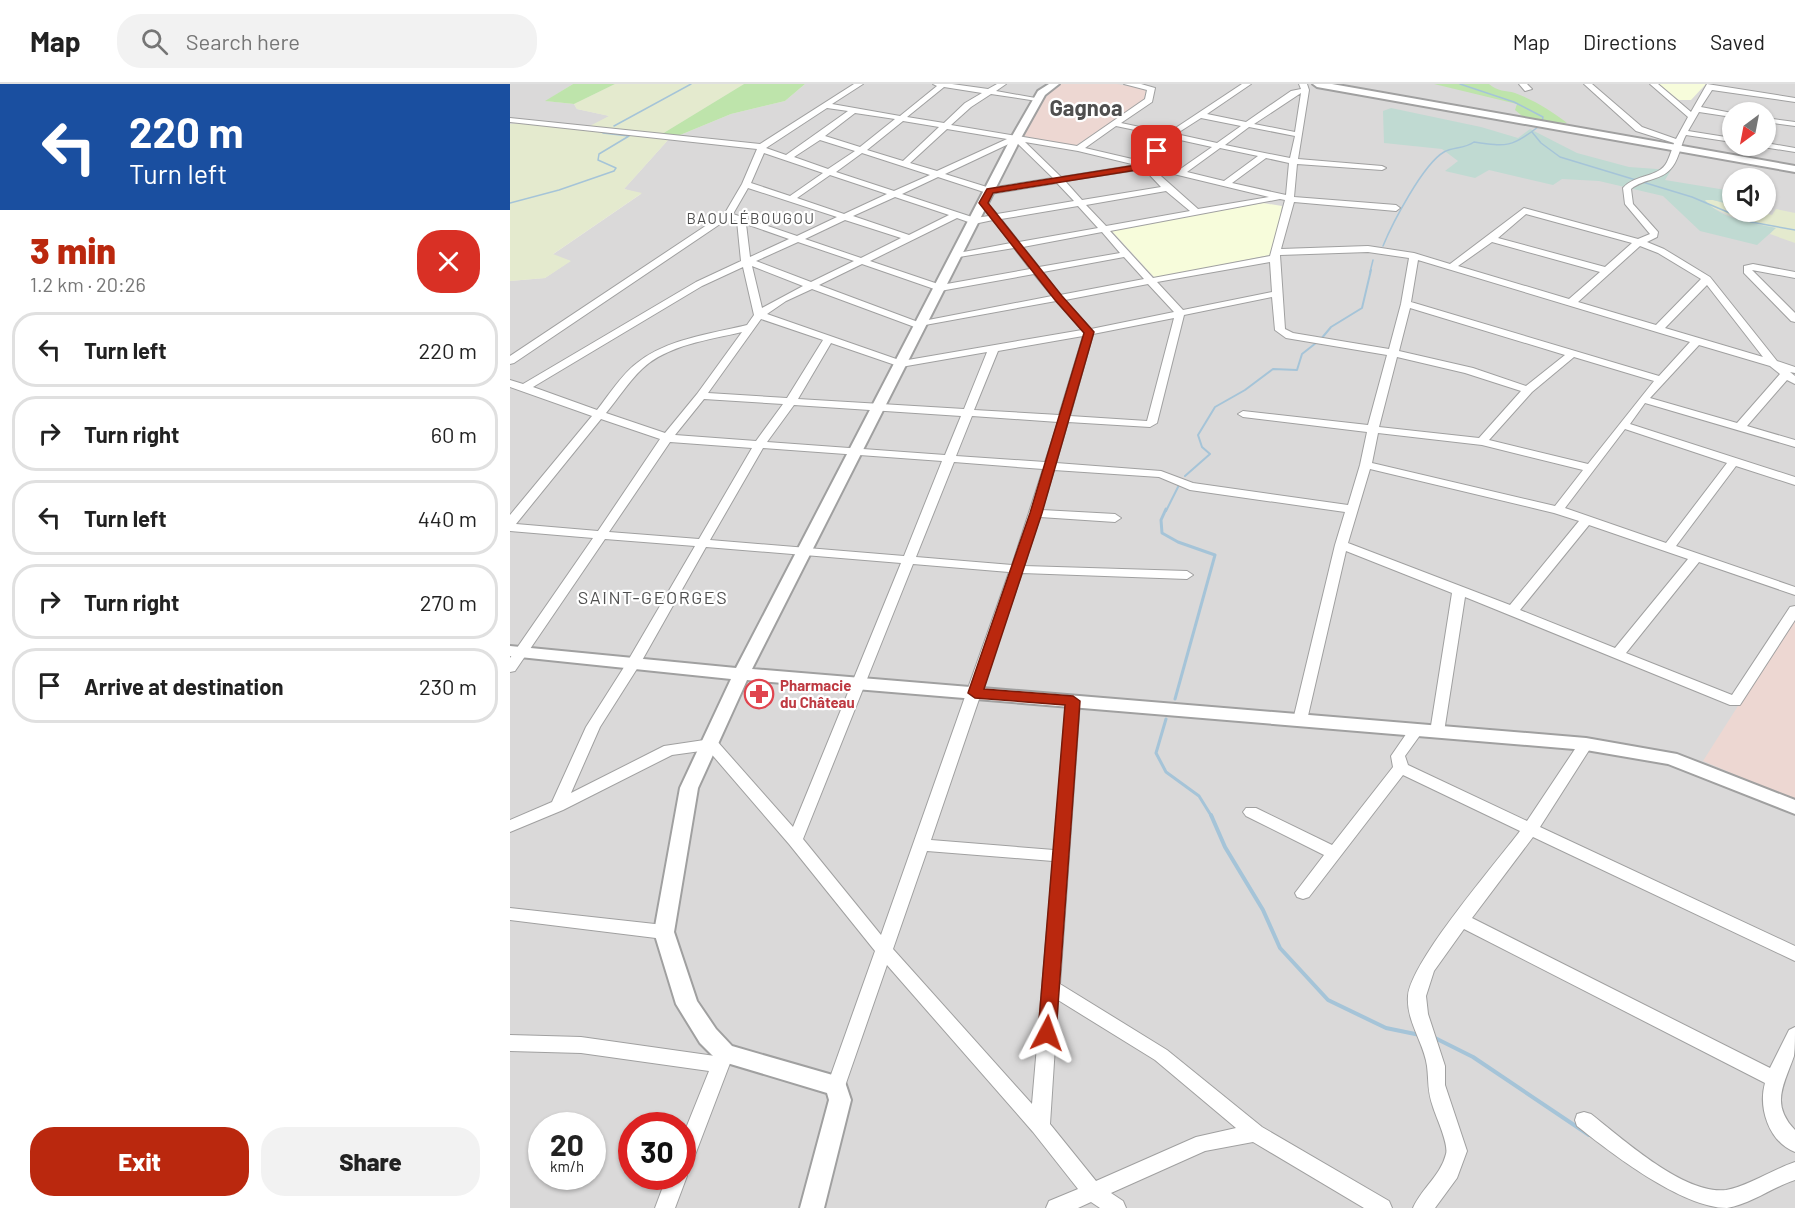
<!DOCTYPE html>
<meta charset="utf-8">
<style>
body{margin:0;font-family:Barlow,sans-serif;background:#f2f2f2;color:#222;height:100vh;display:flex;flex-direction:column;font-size:22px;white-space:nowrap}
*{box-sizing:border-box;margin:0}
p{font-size:20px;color:#767676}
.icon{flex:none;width:33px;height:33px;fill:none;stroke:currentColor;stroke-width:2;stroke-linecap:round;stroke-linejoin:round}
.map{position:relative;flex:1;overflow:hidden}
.details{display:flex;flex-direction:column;background:#fff;width:510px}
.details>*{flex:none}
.banner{background:#1a4fa0;color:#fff;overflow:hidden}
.needle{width:39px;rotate:212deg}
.buttons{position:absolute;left:1212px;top:18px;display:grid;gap:12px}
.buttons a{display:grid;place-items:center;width:54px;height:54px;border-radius:50%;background:#fff;box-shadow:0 2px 4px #0004;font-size:30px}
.speed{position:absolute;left:18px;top:1028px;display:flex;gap:12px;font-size:30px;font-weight:700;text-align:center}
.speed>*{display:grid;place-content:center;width:78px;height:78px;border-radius:50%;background:#fff;box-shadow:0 2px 4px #0004;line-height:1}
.speed small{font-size:15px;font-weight:400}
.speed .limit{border:9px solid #d22;background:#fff;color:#111}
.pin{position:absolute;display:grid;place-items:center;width:51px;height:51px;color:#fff;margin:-26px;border-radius:12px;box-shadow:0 3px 9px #0006}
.me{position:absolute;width:66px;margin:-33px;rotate:4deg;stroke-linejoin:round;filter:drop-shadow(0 0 4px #0008)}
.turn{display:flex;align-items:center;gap:21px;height:126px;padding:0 30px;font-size:27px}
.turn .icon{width:78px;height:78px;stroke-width:2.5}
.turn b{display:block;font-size:42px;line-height:51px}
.round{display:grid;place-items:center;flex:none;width:63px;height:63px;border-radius:24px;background:#f2f2f2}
.headline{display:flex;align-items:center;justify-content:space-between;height:102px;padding:0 30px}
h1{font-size:36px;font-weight:800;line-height:45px;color:#ba280e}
.cta{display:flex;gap:12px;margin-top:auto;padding:12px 30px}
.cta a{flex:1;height:69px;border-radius:24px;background:#ba280e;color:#fff;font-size:24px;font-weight:800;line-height:69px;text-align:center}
.cta a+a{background:#f2f2f2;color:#222}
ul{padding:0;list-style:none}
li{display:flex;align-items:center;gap:18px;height:75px;margin:0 12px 9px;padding:0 18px;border:3px solid #e0e0e0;border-radius:24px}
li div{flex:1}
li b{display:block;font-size:22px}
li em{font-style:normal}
header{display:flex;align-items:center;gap:36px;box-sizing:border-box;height:84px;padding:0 30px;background:#fff;border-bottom:2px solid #e0e0e0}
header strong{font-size:28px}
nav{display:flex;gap:33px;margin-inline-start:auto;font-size:21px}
.search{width:420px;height:54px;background:#f2f2f2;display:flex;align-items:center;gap:15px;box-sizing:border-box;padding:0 21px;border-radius:24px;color:#767676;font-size:22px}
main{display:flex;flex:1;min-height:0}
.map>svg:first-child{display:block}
.residential{fill:#dad9d9;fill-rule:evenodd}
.commercial{fill:#edd7d2}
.education{fill:#f7fcdb}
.farmland{fill:#e4eace}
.grass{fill:#bee4ab}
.wetland{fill:#c0dad2}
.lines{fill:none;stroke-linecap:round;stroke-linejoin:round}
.stream-far3{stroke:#a5c4d8;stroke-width:1.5}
.stream-far2{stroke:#a5c4d8;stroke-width:2}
.stream-far1{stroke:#a5c4d8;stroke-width:3}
.stream{stroke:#a5c4d8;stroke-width:4}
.minor-casing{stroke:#a0a0a0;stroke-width:2}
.tertiary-casing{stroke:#a0a0a0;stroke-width:4}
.minor{fill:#fff;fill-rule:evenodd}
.tertiary{fill:#fff;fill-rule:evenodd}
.route{fill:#ba280e;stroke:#791a09;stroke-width:1.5}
.labels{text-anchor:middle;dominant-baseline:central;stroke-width:4.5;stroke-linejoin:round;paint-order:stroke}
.far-quarter-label{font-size:15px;letter-spacing:1.5px;fill:#4f4f4f;stroke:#fff}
.health-label{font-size:15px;font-weight:bold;fill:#be3a42;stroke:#fff;text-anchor:start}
.quarter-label{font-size:18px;letter-spacing:1.5px;fill:#4f4f4f;stroke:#fff}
.far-town-label{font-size:22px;font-weight:bold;fill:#4f4f4f;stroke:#fff}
</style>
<header>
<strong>Map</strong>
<div class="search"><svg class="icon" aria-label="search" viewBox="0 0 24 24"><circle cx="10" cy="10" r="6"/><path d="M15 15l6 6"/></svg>Search here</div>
<nav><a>Map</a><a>Directions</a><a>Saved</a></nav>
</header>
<main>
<section class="details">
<div class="banner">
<div class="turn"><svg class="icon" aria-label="left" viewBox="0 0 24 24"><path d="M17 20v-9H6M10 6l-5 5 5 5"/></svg><div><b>220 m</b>Turn left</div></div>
</div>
<div class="headline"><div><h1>3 min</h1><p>1.2 km · 20:26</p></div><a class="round" style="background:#d93025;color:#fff"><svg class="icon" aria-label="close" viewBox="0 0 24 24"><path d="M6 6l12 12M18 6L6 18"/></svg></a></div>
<ul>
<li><svg class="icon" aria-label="left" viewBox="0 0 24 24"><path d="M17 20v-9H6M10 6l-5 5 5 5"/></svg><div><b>Turn left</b></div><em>220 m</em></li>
<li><svg class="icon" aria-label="right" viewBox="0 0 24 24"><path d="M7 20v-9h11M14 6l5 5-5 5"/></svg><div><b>Turn right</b></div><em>60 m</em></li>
<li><svg class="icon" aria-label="left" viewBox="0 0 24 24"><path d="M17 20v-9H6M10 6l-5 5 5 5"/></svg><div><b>Turn left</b></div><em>440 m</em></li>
<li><svg class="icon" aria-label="right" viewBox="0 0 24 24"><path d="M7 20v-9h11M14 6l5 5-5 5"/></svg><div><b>Turn right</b></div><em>270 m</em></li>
<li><svg class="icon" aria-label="arrive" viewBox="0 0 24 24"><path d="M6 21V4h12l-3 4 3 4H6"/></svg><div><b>Arrive at destination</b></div><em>230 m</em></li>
</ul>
<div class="cta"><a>Exit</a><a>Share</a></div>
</section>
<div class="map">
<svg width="1285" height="1124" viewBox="0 0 1285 1124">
<rect width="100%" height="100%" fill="#edebe2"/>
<path class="residential" d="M0 0H63L36 17 64 20 67 25 100 32 72 47 17 39 0 40Z
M295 0H1285V1124H0V197L35 194 60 177 42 171 131 110 114 105 158 56 221 30 275 17ZM1222 28H1256V62H1222ZM1222 94H1256V128H1222ZM32 1041H82V1092H32ZM122 1041H172V1092H122Z"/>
<path class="commercial" d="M551 0H607L636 5 634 16 565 62 514 52 535 10Z
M1285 532V716L1193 677Z"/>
<path class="education" d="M1149 0H1196L1181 16H1169Z
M753 119 772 122 764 170 645 194 601 146Z"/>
<path class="farmland" d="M105 0H234L152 50 158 56 114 105 132 109 43 170 61 177 35 194 0 197V40L17 39 72 46 99 32 67 25 64 20Z
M1194 116H1203L1222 121V128H1250L1262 131 1266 125 1285 129V159L1260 150 1265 144 1233 137 1201 123Z"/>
<path class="grass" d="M63 0H105L64 20 35 17Z
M234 0H295L275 17 221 30 158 56 152 50Z
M924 0H979C988 8 995 6 1005 9 1024 16 1042 27 1057 39L1017 36 1005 26 1007 20Z"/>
<path class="wetland" d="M881 24 971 43 1008 54 1020 45 1067 69 1119 83 1161 86 1155 96 1222 107V121L1203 116H1195C1210 135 1244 139 1266 144L1247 161 1190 147 1153 112 1089 97 1052 95 1043 101 979 86 965 94 935 87 948 77 932 65 874 59 873 27Z"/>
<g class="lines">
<path class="stream-far3" d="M950 0 1004 18 1033 33 1032 37
M104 42 181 0
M1022 48 1031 59 1050 73 1182 113 1241 138 1285 146
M0 119 49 106 104 87 106 84 88 76 89 70 119 52 93 49
M873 162C882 140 913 80 934 68 943 63 954 65 964 58 997 63 1002 63 1028 43
M860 188 863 176"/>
<path class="stream-far2" d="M675 392 700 370 692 363 688 351 705 323 735 306 763 285 787 286 792 270 811 255 821 243 852 224 861 186
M656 427 669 401"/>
<path class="stream-far1" d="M656 425 651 436 652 449 668 458 705 471 665 615
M656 635 646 669 656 688 689 712 702 733"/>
<path class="stream" d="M701 731 715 763 753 826 770 864 818 916 876 944 910 951
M923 953 963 973 1079 1051"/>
<g class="minor-casing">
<path id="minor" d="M344 0H353L322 20 390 32 427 2 423 0H442L478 5 487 0H496L486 7 531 15 527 17 481 10 461 23 441 41 567 62 635 15 637 6 614 0H631L645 4 642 18 611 39 658 49 732 0H741L697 30 736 38 781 7 791 5 789 0H797L799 6 788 75 872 82 876 84 872 86 787 80 784 113 886 121 890 124 886 127 784 118 771 165 858 162 904 169 940 180 1014 124 1128 155 1140 150 1115 120 1113 104C1125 90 1149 94 1157 78 1160 72 1162 65 1164 59L1126 47 1074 0H1082L1132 43 1166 55 1178 33 1140 0H1148L1181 28 1197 0 1285 14V18L1202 6 1191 23 1222 29V33L1189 28 1178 47 1222 54V58L1176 51C1171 60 1169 74 1163 82 1153 97 1134 94 1121 105L1123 120 1148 148 1147 153 1137 158 1154 165 1200 193 1267 277 1285 283V289L1280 288 1285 292V300L1277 296 1237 342 1285 356V363L1135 319 1120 340 1285 393V401L1226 382 1166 462 1285 503V511L1189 478 1116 569 1222 611 1280 523 1285 522V536L1230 621H1220L955 513 934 648 932 652H922L920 648 942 509 836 467 797 636 790 641 785 639 783 636 825 461 835 428 680 406 649 393 544 386 532 426 605 430 611 434 605 438 530 433 514 482 677 487 683 491 677 495 512 489 421 756 544 766 556 617 563 612 568 614 570 617 550 900 657 966 752 1043 879 1117 882 1124H854L743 1058 695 1067 601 1109 613 1117 616 1124H590L581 1118 568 1124H536L539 1117 568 1105 523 1048 377 881 335 1002 332 1008 326 1010 320 1008 317 1002 365 867 279 760 198 666 162 671 53 726 0 748V736L42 718 76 643 116 580 185 462 95 455 5 587 0 588V574L83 454 0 447V431L82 332 0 303V296L13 300 186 198 231 177 227 137 219 134 4 279 0 280V272L215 129 232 100 247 65 0 38V34L250 60ZM434 3 472 9 455 19 434 39 397 33ZM791 9 785 48 744 40ZM317 24 338 27 276 71 256 64ZM345 29 385 35 350 63 315 52ZM691 34 731 42 707 59 666 50ZM393 37 429 43 393 77 357 66ZM606 42 654 52 635 78 575 64ZM739 43 785 52 780 74 715 61ZM437 45 497 55 427 87 400 79ZM661 54 702 63 669 86 642 80ZM310 56 345 67 318 85 284 73ZM505 57 543 94 480 104 435 90ZM515 58 568 67 626 81 551 93ZM710 64 748 72 714 97 677 88ZM254 69 313 89 280 112 241 99ZM352 69 420 91 384 107 326 88ZM756 74 779 79 776 111 722 99ZM634 85 651 103 572 116 555 97ZM643 85 759 113 688 125ZM320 91 377 110 334 130 287 114ZM428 93 480 110 547 99 564 117 487 130 474 116 470 119 479 132 465 134 392 110ZM238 104 327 133 287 152 223 130ZM656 107 680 127 596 142 576 121ZM385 113 439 131 399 151 343 132ZM770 115 775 116 760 172 643 194 600 147ZM568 122 588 144 509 158 491 135ZM1016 130 1122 159 1095 183 988 154ZM447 134 464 140 483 136 501 159 443 170V174L504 164 520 185 431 201 360 177ZM335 136 391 154 351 174 295 155ZM236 140 279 155 240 173ZM592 148 610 169 529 183 513 163ZM288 158 344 177 301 198 246 177ZM982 158 1090 188 1059 215 948 182ZM1130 162 1148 169 1191 195 1146 241 1068 218ZM858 168 899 174 891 220 879 265 783 249 775 245 770 171ZM614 173 634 195 550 211 533 188ZM908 176 1180 258 1149 292 901 218ZM760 178 762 208 673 226 647 198ZM352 180 430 207 524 190 542 212 408 238 309 201ZM242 182 293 202 252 224ZM233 183 244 231 237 241C200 250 157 255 127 279 111 291 99 311 87 326L23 303 192 202ZM638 200 664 228 581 245 555 216ZM1197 201 1253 273 1155 244ZM302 205 410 245 415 241 546 217 572 246 392 277 257 230 276 217ZM762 213 765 246 776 254 877 271 858 341 733 327 728 330 733 333 857 348 850 381 838 421 683 399 651 387 546 379 558 338 640 343 647 339 674 231ZM900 224 1055 271 1016 302 963 284 889 267ZM664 234 637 337 560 332 583 250ZM251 235 313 256 277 314 198 309ZM232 248 187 310 155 349 96 329C108 315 118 298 132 285 157 261 199 256 232 248ZM573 252 549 331 464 326 488 267ZM321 259 391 283 477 268 454 325 288 315ZM1189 261 1260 282 1270 290 1227 339 1140 314ZM887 273 955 289 1011 307 969 354 869 343ZM1064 273 1144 297 1078 380 979 356 1022 308ZM194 315 273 320 246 357 165 351ZM284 321 451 332 435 371 257 358ZM462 332 548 338 535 378 446 372ZM91 335 150 355 88 447 6 440ZM1115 345 1217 379 1156 459 1055 424ZM868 349 972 361 1073 386 1045 422 862 379ZM160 358 242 364 189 455 99 448ZM253 364 432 377 394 472 200 456ZM444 378 533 385 502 481 406 473ZM860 385 1044 429 1069 437 1000 521 838 459ZM1079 441 1178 475 1105 564 1010 526ZM196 463 391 479 283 743 206 656 201 655 154 662 61 709 90 643 130 580ZM403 480 499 488 371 851 293 755ZM417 767 543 777 522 1020 383 865ZM548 916 645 976 726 1044 686 1053 586 1097 540 1040Z
M1009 0H1017L1022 5 1015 7Z
M1256 34 1285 38V42L1256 38Z
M1256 59 1285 64V68L1253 63Z
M1243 180 1285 188V194L1242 186 1285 229V238L1281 237 1234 189V182Z
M906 642 911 643 913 647 895 672 898 681 1017 737 1071 656H1081L1083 660 1030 743 1285 862V877L1023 753 962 834 1260 984 1279 946 1285 943C1285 952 1285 963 1284 972 1274 1001 1260 1020 1285 1046V1068C1259 1058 1248 1024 1255 999L954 845 924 887 916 912 918 930 935 982V1001L957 1067 947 1094 925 1124H903C912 1104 931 1091 936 1070 939 1060 926 1033 923 1023 917 1006 919 998 917 982 914 959 896 937 898 912 901 877 986 779 1010 747L893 691 799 813 793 815 787 813 785 809 814 771 736 732 733 728 736 724H746L822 761 883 683 881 672 901 643Z
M0 824 154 841 160 843 162 848 160 853 154 855 0 836Z
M0 951 71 953 205 972 207 969 213 966 219 969 222 974 182 1079 179 1085 174 1087 177 1092 165 1124H145L157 1092H172V1054L199 987 71 969 0 967Z
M1074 1028 1081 1030C1113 1055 1174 1111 1216 1106 1236 1103 1264 1085 1285 1078V1096C1263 1103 1241 1120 1217 1124 1172 1124 1101 1069 1067 1042L1065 1036 1067 1030Z"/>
</g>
<g class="tertiary-casing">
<path id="tertiary" d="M539 0H549L535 11 511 54 242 585 1076 654 1167 670 1285 716V730L1158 680 1076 666 237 596 188 704 164 848 187 917 206 945 222 962 326 992 334 995 341 1016 314 1124H290L319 1016 317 1009 207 976 190 959 166 920 144 848 170 704 221 595 0 572V562L226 584 501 54 528 7Z
M803 0H822L1285 82V88L807 3Z"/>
</g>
<use href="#minor" class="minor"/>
<use href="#tertiary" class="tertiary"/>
</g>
<path class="route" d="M644 65 651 67 639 84 483 109 478 119 552 212 584 248 532 429 474 605 563 612 570 617 546 949 543 955 537 957 531 955 528 949 555 621 465 614 458 609 520 429 574 249 545 216 469 119 477 105 633 80Z"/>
<defs>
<g id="pharmacy-ring" transform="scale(1.5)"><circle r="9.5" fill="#fff" stroke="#e0444e" stroke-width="1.5"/><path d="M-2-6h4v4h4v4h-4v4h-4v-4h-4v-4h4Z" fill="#e0444e"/></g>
</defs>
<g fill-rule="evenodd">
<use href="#pharmacy-ring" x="249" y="610"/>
</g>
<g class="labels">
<g class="far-quarter-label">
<text x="241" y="134">BAOULÉBOUGOU</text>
</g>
<g class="health-label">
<text x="270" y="601">Pharmacie<tspan x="270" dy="17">du Château</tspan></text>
</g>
<g class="quarter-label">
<text x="143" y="513">SAINT-GEORGES</text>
</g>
<g class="far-town-label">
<text x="576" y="23">Gagnoa</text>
</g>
</g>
</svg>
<div class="buttons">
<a><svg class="needle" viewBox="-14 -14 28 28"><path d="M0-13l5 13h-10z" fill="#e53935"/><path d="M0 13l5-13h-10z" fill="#767676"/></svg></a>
<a><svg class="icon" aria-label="sound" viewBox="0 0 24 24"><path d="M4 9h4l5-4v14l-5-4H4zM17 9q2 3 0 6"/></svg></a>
</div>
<div class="speed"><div>20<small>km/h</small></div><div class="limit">30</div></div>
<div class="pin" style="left:647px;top:67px;background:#d93025"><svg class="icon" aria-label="arrive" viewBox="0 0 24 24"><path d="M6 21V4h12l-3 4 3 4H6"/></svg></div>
<svg class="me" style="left:537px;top:949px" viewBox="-20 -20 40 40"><path d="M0-17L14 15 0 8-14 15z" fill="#ba280e" stroke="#fff" stroke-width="4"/></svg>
</div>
</main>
